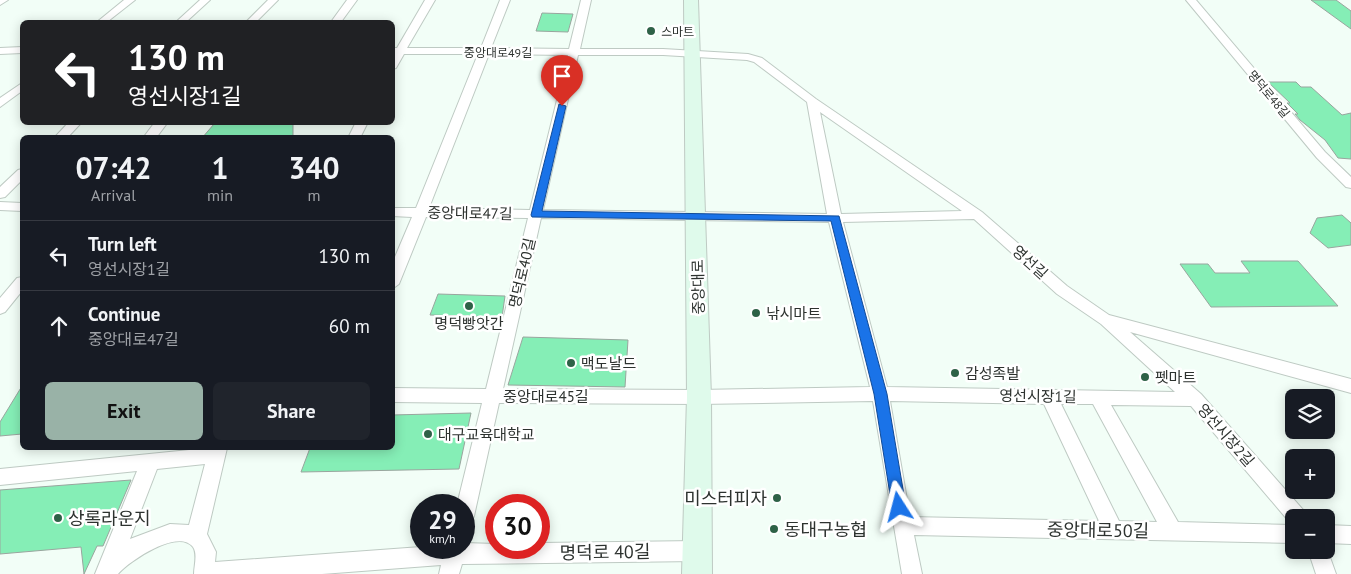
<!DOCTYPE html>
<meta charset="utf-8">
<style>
body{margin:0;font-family:"PT Sans","Noto Sans KR",sans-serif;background:#20242c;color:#f1f3f6;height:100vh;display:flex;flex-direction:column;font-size:19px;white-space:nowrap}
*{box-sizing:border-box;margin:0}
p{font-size:16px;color:#9ea1a6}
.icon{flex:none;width:28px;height:28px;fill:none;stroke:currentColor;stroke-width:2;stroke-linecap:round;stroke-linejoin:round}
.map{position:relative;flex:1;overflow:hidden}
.details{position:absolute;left:20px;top:135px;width:375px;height:315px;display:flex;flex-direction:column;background:#171b24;border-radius:8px;box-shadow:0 2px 12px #0003}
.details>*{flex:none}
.top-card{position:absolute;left:20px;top:20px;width:375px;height:105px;border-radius:8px;box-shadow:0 2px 12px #0003;background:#202124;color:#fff;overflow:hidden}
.tools{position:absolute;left:1285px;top:389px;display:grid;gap:10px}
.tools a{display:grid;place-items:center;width:50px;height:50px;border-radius:8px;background:#171b24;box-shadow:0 2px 12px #0003;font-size:25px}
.speed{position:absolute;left:410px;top:494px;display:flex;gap:10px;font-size:25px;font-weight:700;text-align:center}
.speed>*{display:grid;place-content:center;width:65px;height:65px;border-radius:50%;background:#171b24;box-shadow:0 2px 12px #0003;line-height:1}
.speed small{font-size:12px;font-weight:400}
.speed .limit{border:8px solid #d22;background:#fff;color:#111}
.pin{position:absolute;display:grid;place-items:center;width:42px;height:42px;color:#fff;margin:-51px -21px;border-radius:50% 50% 50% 0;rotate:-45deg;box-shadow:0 0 5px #0007}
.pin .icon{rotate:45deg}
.me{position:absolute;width:55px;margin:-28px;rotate:351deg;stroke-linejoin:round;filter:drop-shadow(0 0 4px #0008)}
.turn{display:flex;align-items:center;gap:18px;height:105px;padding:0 25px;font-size:22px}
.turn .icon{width:65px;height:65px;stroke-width:2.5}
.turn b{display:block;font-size:35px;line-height:42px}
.eta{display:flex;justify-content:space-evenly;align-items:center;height:85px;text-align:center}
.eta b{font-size:30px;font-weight:600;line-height:35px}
.action{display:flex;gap:10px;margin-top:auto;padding:10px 25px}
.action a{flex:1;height:58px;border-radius:8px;background:#99b2a7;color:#111;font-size:20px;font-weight:600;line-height:58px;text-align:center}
.action a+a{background:#20242c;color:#f1f3f6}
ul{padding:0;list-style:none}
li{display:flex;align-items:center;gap:15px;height:70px;padding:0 25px;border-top:1px solid #363941}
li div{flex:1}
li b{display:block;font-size:19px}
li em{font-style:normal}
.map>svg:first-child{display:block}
.building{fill:#85eeb6;stroke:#99a59e}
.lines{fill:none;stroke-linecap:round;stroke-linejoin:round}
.street-casing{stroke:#becac3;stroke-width:2}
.secondary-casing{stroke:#becac3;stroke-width:2}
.street{fill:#fff;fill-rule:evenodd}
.secondary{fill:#dffaeb;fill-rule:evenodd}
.route{fill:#1a73e8;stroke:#114b97}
.poi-dot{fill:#2e6247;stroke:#fff;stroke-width:2}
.labels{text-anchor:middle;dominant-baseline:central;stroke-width:5;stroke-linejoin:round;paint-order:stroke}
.far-poi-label{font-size:12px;fill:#2d322f;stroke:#fff;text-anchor:start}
.far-street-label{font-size:12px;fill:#2d322f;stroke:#fff}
.street-label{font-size:15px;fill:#2d322f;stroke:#fff}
.poi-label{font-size:15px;fill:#2d322f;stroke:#fff;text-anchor:start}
.near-poi-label{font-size:18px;fill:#2d322f;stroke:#fff;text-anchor:start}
.near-street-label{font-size:18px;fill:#2d322f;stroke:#fff}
</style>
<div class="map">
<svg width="1351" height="574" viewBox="0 0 1351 574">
<rect width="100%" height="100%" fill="#f2fef7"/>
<path class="building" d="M1311 0H1336L1351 11V29Z
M542 13 573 14 568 32 536 31Z
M1268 82H1296L1301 87H1311L1342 115 1351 113V159L1338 158 1325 140 1300 120 1295 114H1298L1287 103H1290Z
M214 124H293V138H202Z
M1342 215 1351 223V245L1328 248 1310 233 1317 218Z
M1241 261H1298L1338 306 1211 307 1180 264H1208L1215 273H1250Z
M438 294 505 296 502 317 430 315Z
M523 337 628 340 625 387 508 385Z
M22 386V434L0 436V422Z
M471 413 459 469 301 472 310 448H392V415Z
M131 480 103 546H97L84 574 81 547 0 554V490Z"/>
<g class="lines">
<g class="street-casing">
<path id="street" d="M0 0H8L0 5Z
M124 0H135L107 22H97Z
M200 0H210L186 22H176Z
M268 0H278L256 22H246Z
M347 0H357L341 22H331Z
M425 0H435L407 48H481L500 0H510L491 48 569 49 581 0H591L580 49H663L748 54 762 58 816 99 982 212 1067 286 1109 315 1351 379V393L1130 332 1201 394 1305 512 1308 518H1294V543L914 535 922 574H902L873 401 699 404 499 403 474 516 471 522 464 525V505H457L482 403 392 402V388L486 389 528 218 426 217 399 284 392 289V264L412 217 392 216V208H416L478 54H404L396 68 392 69V48H397ZM489 54 568 55 530 210 429 208ZM578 55H663L747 60 754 62 807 102 827 214 543 210ZM820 112 962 211 841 214ZM541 218 829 222 870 387 699 390 503 389ZM974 219 1057 294 1101 324 1175 392 887 387 843 222ZM890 401 1044 404 1099 521 910 517ZM1061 404H1093L1157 522 1119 521ZM1111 405 1191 406 1292 525 1178 522Z
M1186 0H1196L1325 152 1351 177V188L1346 187 1317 158Z
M22 47V53L0 54V48Z
M22 83V91L0 107V98Z
M69 122H82L67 138H54Z
M155 122H168L156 138H143Z
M356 122H368L360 138H348Z
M22 169V180L5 197 0 198V187L18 170Z
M0 202 22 203V211L0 210Z
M22 277V291L5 312 0 314V298L17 278Z
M209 448H227L207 534 216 552 215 562 421 547 464 548V543L496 544V548H539V543L697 541 704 544 707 551 704 558 697 561 462 564 459 574H439L441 565 322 574H194C194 566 198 554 193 547 178 528 129 561 118 574H95L137 471 0 485V469ZM205 464 189 525 170 524 130 539 157 469Z
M1326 525 1351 526V544L1326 543Z
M1326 546 1336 574H1316L1308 550H1326Z"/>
</g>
<g class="secondary-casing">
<path id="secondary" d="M684 0H698L711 397 712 574H682L687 397Z"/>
</g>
<use href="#street" class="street"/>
<use href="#secondary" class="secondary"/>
</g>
<path class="route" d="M559 104 566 106 542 211 839 216 887 394 906 507 904 512 899 514 894 512 892 507 874 394 831 221 532 217 531 215Z"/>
<g class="poi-dot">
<circle cx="651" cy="31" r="5"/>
<circle cx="469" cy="306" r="5"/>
<circle cx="756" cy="313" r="5"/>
<circle cx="571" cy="363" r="5"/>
<circle cx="955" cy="373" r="5"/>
<circle cx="1145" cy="377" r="5"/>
<circle cx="428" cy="434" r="5"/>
<circle cx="777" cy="498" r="5"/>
<circle cx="58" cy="518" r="5"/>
<circle cx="774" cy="529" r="5"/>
</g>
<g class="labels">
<g class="far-poi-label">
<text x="661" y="31">스마트</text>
</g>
<g class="far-street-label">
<text x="498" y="52">중앙대로49길</text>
<text transform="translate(1269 94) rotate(50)">명덕로48길</text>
</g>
<g class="street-label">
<text transform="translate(470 213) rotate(1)">중앙대로47길</text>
<text transform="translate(1030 262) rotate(42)">영선길</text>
<text transform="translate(522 273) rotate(-77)">명덕로40길</text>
<text transform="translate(698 287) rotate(-91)">중앙대로</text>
<text x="546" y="396">중앙대로45길</text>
<text transform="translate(1038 396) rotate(1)">영선시장1길</text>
<text transform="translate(1226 435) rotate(49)">영선시장2길</text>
</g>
<g class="poi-label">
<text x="766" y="313">낚시마트</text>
<text x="469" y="323" text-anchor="middle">명덕빵앗간</text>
<text x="581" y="363">맥도날드</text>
<text x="965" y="373">감성족발</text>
<text x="1155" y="377">펫마트</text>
<text x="438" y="434">대구교육대학교</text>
</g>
<g class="near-poi-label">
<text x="767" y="498" text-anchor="end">미스터피자</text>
<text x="68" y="518">상록라운지</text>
<text x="784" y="529">동대구농협</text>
</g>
<g class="near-street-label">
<text transform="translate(1098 530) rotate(1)">중앙대로50길</text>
<text transform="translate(605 552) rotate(-1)">명덕로 40길</text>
</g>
</g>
</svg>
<div class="tools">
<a><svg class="icon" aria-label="layers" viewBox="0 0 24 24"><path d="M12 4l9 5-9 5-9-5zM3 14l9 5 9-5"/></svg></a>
<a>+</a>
<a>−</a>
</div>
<div class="speed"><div>29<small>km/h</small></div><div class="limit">30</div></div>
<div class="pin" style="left:562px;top:106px;background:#d93025"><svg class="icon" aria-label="arrive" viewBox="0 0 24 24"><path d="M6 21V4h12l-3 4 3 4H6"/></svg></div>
<svg class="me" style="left:899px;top:507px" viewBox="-20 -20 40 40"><path d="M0-17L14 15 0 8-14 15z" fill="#1a73e8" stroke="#fff" stroke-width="4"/></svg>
<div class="top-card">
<div class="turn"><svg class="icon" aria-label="left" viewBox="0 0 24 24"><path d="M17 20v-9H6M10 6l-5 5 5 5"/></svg><div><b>130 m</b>영선시장1길</div></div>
</div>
<section class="details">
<div class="eta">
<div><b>07:42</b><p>Arrival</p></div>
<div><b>1</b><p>min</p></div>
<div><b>340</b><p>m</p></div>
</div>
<ul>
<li><svg class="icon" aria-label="left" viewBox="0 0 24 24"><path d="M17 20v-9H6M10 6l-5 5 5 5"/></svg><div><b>Turn left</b><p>영선시장1길</p></div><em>130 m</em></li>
<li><svg class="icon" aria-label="ahead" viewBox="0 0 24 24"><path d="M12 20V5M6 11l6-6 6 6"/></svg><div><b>Continue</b><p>중앙대로47길</p></div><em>60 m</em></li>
</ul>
<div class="action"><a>Exit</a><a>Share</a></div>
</section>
</div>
